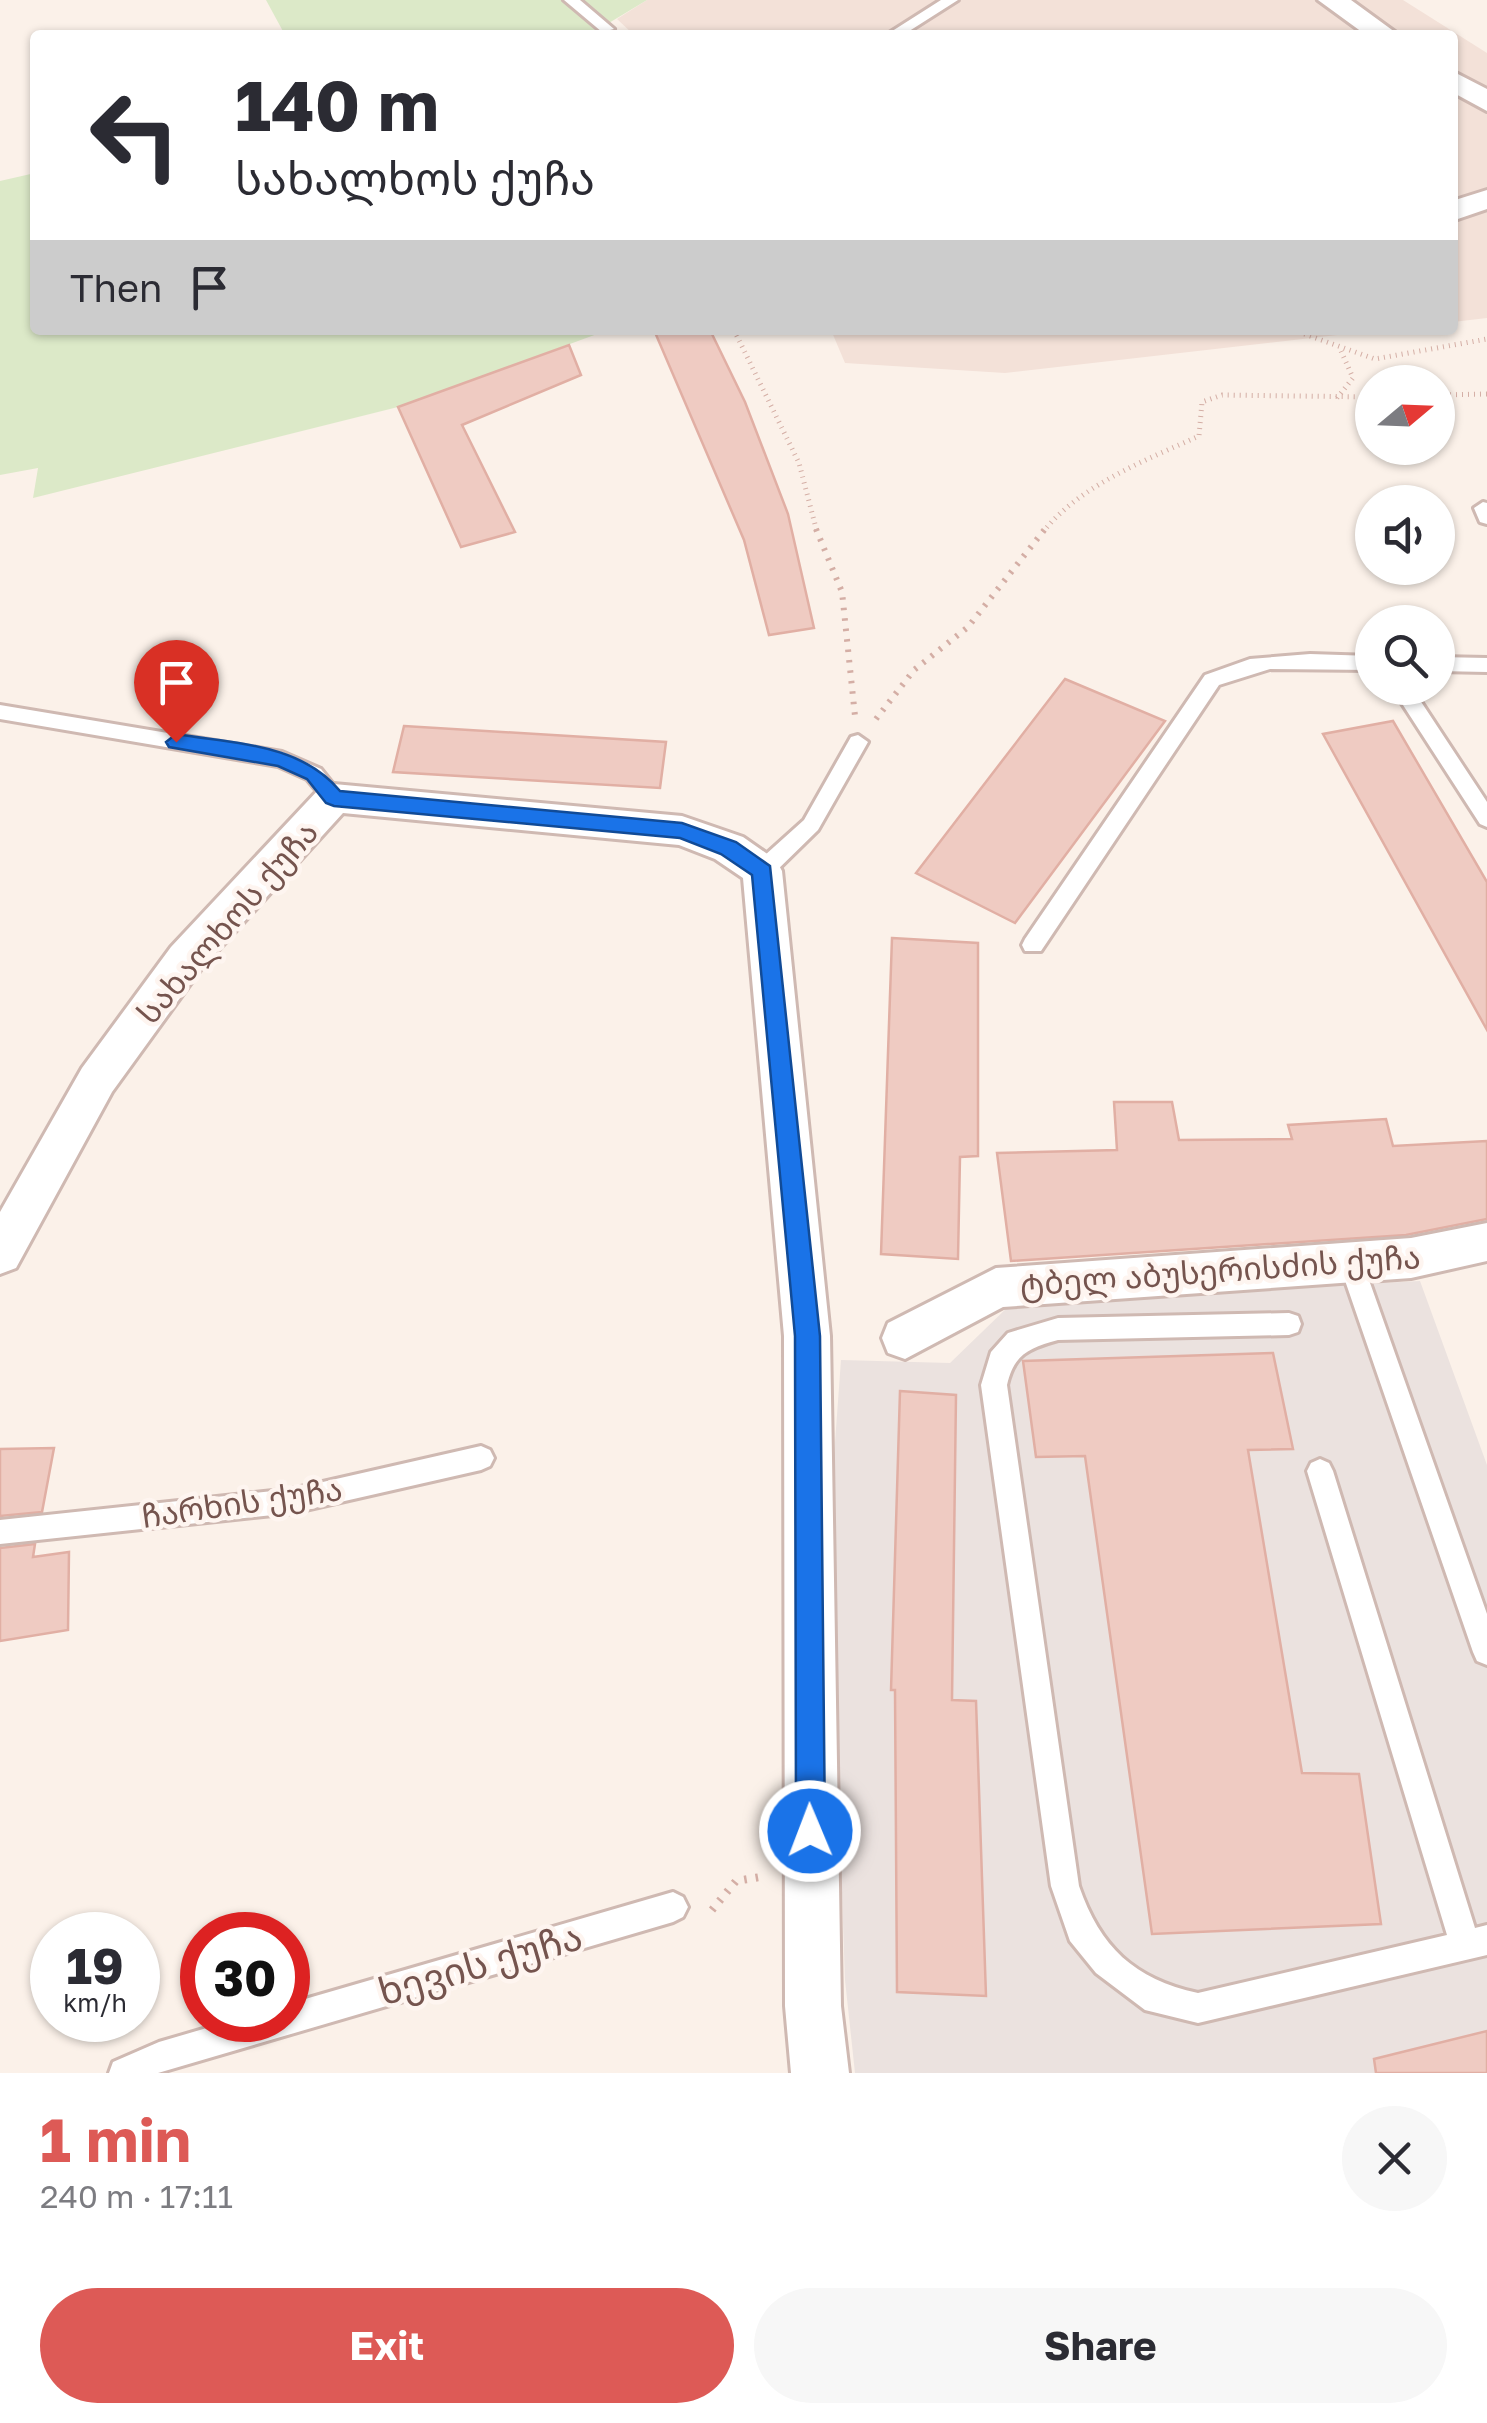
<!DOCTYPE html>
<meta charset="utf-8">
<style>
body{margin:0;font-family:"Golos Text","Noto Sans Georgian",sans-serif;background:#f7f7f7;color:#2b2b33;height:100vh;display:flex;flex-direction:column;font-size:38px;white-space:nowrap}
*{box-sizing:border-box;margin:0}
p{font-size:32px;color:#7c7c81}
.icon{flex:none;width:55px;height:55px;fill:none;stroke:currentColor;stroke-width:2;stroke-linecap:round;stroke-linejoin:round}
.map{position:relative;height:2073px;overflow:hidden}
.details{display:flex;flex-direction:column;background:#fff;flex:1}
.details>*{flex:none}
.top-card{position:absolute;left:30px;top:30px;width:1428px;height:305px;border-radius:10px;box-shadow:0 2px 8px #0004;background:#fff;color:#2b2b33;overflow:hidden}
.needle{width:65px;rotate:71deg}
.buttons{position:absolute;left:1355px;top:365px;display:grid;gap:20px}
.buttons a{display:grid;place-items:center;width:100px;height:100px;border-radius:50%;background:#fff;box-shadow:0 2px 8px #0004;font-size:50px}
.speed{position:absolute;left:30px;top:1912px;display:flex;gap:20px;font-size:50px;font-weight:700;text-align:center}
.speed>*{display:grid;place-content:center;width:130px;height:130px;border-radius:50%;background:#fff;box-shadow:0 2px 8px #0004;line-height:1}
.speed small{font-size:25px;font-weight:400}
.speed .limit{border:15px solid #d22;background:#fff;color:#111}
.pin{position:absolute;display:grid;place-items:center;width:85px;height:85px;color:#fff;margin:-102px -42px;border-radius:50% 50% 50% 0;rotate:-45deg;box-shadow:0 0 10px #0007}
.pin .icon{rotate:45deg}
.me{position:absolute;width:110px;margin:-55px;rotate:359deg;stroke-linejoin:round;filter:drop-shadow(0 0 8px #0008)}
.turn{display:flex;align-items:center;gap:35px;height:210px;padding:0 40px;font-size:45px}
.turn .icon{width:130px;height:130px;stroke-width:2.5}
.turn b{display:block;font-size:70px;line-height:85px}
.then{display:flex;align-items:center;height:95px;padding:0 40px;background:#0003;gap:20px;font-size:38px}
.round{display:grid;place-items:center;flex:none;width:105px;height:105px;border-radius:52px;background:#f7f7f7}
.summary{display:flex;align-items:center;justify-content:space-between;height:170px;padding:0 40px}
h1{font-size:60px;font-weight:700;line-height:75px;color:#dd5a56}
.cta{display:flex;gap:20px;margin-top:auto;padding:20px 40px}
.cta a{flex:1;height:115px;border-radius:60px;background:#dd5a56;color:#fff;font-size:40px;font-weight:700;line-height:115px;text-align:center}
.cta a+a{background:#f7f7f7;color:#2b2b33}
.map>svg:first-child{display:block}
.residential{fill:#f3e1d8}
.industrial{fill:#ebe2df}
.green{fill:#dce9c8}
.building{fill:#efcbc2;stroke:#e1afa4;stroke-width:2.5}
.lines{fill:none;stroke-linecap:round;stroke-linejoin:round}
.lane-casing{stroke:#cfb9b2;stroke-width:6}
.street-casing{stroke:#cfb9b2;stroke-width:6}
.path-far2{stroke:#d4aea5;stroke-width:5;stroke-dasharray:1 5;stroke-linecap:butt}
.path-far1{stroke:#d4aea5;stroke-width:6;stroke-dasharray:2.5 8;stroke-linecap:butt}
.path{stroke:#d4aea5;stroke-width:8;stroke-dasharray:2.5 9;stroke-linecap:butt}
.lane{fill:#fff;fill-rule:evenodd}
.street{fill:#fff;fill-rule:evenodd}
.route{fill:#1a73e8;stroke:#114b97;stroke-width:2.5}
.labels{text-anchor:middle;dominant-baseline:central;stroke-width:9;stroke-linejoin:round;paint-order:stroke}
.street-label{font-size:32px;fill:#75544e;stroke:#fef5f0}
.near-street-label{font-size:38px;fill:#75544e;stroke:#fef5f0}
</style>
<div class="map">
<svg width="1487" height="2073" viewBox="0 0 1487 2073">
<rect width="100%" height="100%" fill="#fbf1e9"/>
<path class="residential" d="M647 0H1403L1487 53V318L1453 322 1452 35H634L617 19Z
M831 330H1381L1005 373 845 363Z"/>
<path class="industrial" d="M1420 1281 1487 1465V2073H855L845 1980 829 1525 841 1360 950 1363 1013 1302Z"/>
<path class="green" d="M266 0H647L589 35H285Z
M35 173V330H608L398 407 33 498 38 468 0 475V181Z"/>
<path class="building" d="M654 330H710L745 402 788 514 814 628 769 635 744 540Z
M569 345 581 375 462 425 515 532 461 547 398 407Z
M1065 679 1165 721 1015 923 916 873Z
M1393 721 1487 882V1030L1323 734Z
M404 726 666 742 660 788 393 772Z
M892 938 978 943V1156L960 1157 958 1259 881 1254Z
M1114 1102H1172L1179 1140 1292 1139 1288 1125 1386 1119 1393 1146 1487 1141V1219L1406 1235 1011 1261 997 1153 1117 1150Z
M1273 1353 1293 1449 1248 1450 1302 1773 1359 1774 1381 1924 1152 1934 1085 1456 1036 1457 1023 1361Z
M900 1391 956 1395 952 1700 976 1701 986 1996 897 1992 895 1690H891Z
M54 1448 42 1512 0 1516V1449Z
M35 1544 33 1557 69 1552 68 1630 0 1641V1548Z
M1487 2031V2073H1376L1374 2059Z"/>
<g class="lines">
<g class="lane-casing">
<path id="lane" d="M564 0H580L614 29 602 32Z
M941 0H958L903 35H886Z
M1483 502 1487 503V524L1480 522 1474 508Z
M1310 654 1372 656V670L1270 669 1219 685 1041 951H1025L1022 945 1025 939 1205 675 1250 659Z
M1438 657 1487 658V672L1438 671Z
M1392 688H1412L1487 802V827L1480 824Z
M0 705 282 752 321 769 344 798 341 803H327L307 779 278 766 0 719Z
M858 735 868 742 818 830 770 877H754L751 871 754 865 804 820 851 737Z
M1351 1253 1360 1256 1363 1263 1487 1614V1665L1477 1661 1473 1652 1339 1263 1342 1256Z
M1289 1313 1298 1316 1301 1324 1298 1332 1289 1335 1058 1340C1029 1348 1014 1354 1007 1385L1079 1886C1100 1947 1134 1979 1198 1993L1447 1935 1307 1471 1311 1463 1320 1459 1329 1463 1333 1471 1475 1928 1487 1925V1955L1198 2023 1145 2010 1096 1973 1070 1941 1051 1886 981 1385 991 1352 1008 1333 1058 1318Z
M481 1446 490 1450 494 1458 490 1466 481 1470 292 1513 0 1544V1520L292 1489Z
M673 1892 683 1897 688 1907 683 1917 673 1922 158 2073H109L113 2062 159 2042 234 2020H288V2004Z"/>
</g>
<g class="street-casing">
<path id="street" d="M1318 0H1351L1399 35H1366Z
M1452 71 1487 89V111L1452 92Z
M1487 190V209L1452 221V201Z
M334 784 682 816 743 837 776 860 782 871 830 1336 841 2006 849 2073H791L785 2006 784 1336 743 878 715 859 679 845 343 813 201 969 112 1092 16 1268 0 1274V1212L82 1068 171 947 320 788Z
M1487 1223V1261L1411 1278 1003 1307 905 1359 888 1353 882 1338 888 1323 996 1268 1411 1238Z"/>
</g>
<path class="path-far2" d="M734 330 799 463 817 532
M1293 330 1375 359 1487 339
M1438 395 1487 394
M1337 398 1353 378 1341 351
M1043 532C1080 485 1146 460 1199 436L1202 402 1222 395 1372 397"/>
<path class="path-far1" d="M816 529 842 592 855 716
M876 719 914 670 968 627 1045 529"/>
<path class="path" d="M712 1910 736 1881 760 1877"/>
<use href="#lane" class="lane"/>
<use href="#street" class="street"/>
</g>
<path class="route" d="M176 734C235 744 300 743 340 791L682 823 736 842 770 866 820 1336 825 1831 820 1841 810 1846 800 1841 796 1831 795 1336 752 875 721 854 680 838 334 806 326 803 307 779 278 766 169 747 166 742Z"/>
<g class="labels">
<g class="street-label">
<text transform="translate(227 922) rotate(-49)">სახალხოს ქუჩა</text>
<text transform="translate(1220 1270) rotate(-4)">ტბელ აბუსერისძის ქუჩა</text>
<text transform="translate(242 1502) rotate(-8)">ჩარხის ქუჩა</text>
</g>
<g class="near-street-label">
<text transform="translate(480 1963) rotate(-16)">ხევის ქუჩა</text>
</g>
</g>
</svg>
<div class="buttons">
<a><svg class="needle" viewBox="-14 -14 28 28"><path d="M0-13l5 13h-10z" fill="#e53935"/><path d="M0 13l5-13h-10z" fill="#7c7c81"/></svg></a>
<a><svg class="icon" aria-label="sound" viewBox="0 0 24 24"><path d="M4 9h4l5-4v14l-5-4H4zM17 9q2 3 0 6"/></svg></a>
<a><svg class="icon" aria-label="search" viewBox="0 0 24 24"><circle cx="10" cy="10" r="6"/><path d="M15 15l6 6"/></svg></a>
</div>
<div class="speed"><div>19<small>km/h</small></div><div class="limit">30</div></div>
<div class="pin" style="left:176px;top:742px;background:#d93025"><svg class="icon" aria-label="arrive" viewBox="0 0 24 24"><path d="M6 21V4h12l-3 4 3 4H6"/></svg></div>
<svg class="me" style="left:810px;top:1831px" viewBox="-20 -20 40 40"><circle r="17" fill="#1a73e8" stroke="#fff" stroke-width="3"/><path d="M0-11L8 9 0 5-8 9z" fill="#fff"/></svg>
<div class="top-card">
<div class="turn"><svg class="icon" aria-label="left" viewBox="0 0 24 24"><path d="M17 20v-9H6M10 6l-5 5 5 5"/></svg><div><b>140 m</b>სახალხოს ქუჩა</div></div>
<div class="then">Then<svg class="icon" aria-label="arrive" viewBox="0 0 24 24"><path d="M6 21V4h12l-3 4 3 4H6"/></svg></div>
</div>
</div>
<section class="details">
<div class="summary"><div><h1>1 min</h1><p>240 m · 17:11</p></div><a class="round"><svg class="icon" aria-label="close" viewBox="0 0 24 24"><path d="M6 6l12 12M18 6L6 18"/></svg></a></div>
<div class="cta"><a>Exit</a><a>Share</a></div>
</section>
